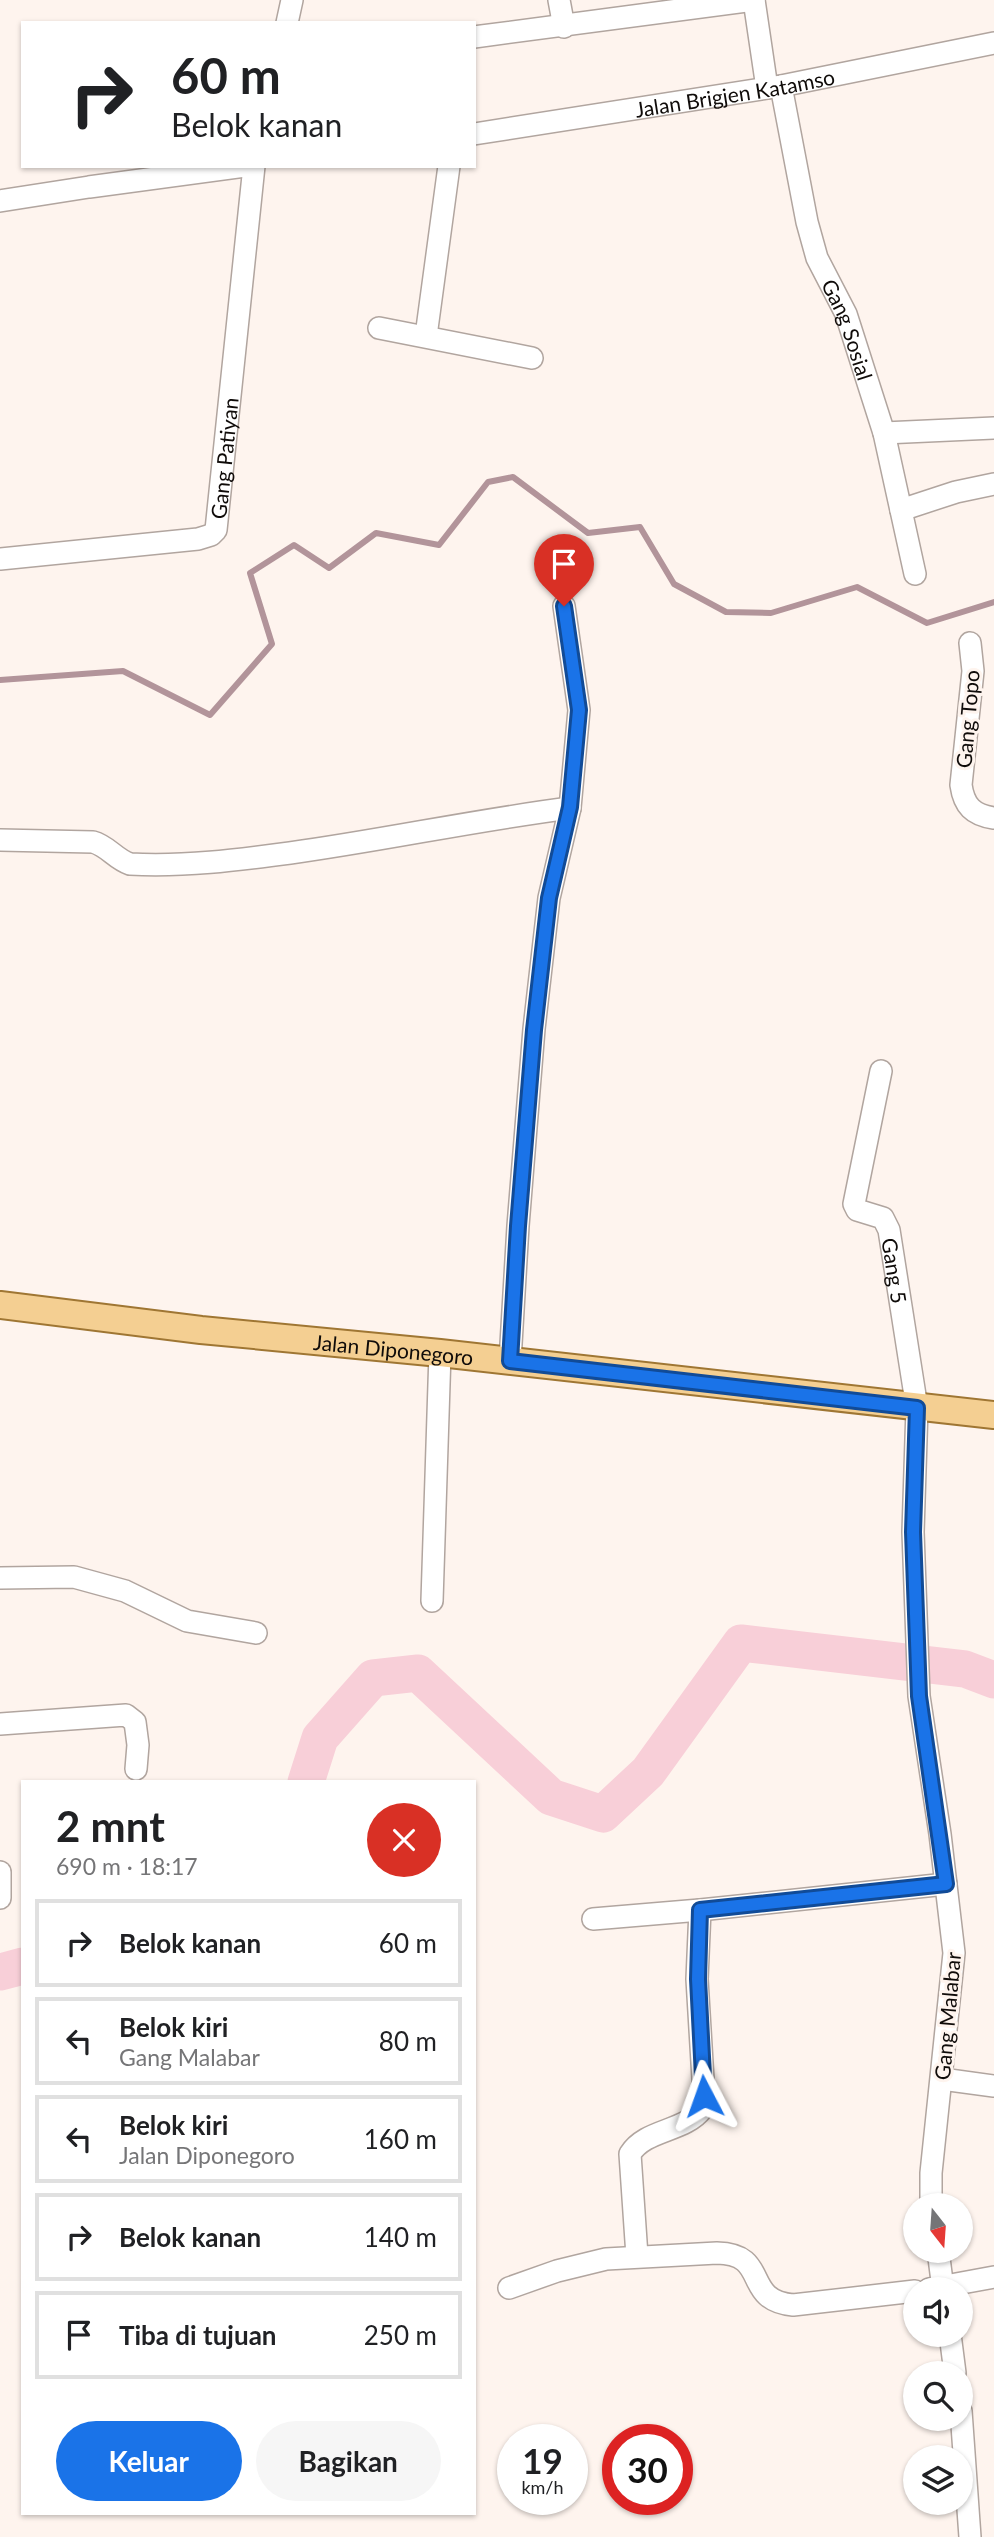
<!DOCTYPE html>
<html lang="id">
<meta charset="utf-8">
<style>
body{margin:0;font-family:Lato,sans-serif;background:#f6f6f6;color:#202124;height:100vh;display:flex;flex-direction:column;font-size:26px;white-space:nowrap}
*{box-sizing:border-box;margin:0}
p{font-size:23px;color:#757577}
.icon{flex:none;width:38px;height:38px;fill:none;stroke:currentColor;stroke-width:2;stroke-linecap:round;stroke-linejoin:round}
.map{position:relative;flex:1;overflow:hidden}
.drawer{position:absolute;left:21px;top:1780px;width:455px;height:735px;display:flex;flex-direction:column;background:#fff;border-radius:0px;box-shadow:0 2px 5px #0004}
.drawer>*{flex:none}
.banner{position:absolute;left:21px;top:21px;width:455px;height:147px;border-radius:0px;box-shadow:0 2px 5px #0004;background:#fff;color:#202124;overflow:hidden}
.needle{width:46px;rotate:163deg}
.fabs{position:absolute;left:903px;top:2193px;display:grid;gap:14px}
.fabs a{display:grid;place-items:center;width:70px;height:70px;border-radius:50%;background:#fff;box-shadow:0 2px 5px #0004;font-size:35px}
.speed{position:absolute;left:497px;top:2424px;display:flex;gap:14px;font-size:35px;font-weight:700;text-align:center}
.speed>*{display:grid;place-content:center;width:91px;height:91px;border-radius:50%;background:#fff;box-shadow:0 2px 5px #0004;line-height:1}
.speed small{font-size:18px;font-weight:400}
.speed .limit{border:10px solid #d22;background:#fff;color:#111}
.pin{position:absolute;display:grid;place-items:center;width:60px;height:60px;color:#fff;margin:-72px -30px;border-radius:50% 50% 50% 0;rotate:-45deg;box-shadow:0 0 7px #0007}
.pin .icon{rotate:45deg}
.me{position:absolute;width:77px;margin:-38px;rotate:356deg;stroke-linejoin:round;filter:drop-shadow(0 0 5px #0008)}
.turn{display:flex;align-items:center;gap:24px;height:147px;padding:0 35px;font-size:32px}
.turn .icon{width:91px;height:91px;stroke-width:2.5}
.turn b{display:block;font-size:49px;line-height:60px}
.round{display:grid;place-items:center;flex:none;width:74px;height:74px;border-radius:37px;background:#f6f6f6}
.summary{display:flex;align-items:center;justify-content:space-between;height:119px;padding:0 35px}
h1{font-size:42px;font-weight:700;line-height:52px}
.primary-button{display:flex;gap:14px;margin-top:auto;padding:14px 35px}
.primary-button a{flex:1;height:80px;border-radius:42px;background:#1a73e8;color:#fff;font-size:28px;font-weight:700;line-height:80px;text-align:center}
.primary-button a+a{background:#f6f6f6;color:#202124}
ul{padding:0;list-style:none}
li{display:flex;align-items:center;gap:21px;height:88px;margin:0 14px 10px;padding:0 21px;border:4px solid #e0e0e0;border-radius:0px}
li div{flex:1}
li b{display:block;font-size:26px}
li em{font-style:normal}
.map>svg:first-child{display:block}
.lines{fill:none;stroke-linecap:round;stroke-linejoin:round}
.stream{stroke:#b2949a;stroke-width:6}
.river{stroke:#f8cfd8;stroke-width:37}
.minor-casing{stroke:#b1a59f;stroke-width:24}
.major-casing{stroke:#9f7633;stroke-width:30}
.minor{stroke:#fff;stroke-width:21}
.major{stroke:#f4cf92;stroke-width:26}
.route-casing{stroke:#114b97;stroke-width:18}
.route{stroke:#1a73e8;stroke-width:12}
.labels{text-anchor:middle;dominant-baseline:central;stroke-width:6;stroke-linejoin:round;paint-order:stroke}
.street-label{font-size:21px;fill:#0f0b09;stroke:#fef4ee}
</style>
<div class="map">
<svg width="994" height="2537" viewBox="0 0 994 2537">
<rect width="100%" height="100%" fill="#fef4ee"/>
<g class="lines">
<path class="stream" d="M0 680 123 671 210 715 272 644 250 573 294 545 329 568 376 533 439 545 488 482 513 477 588 533 640 527 674 584 726 612 771 613 857 587 927 623 994 602"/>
<path class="river" d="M306 1782 320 1738 373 1678 418 1673 551 1797 603 1814 648 1772 741 1643 965 1669 994 1680
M0 1972 23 1966"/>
<g class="minor-casing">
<g id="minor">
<path d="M559 0 564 27"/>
<path d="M754 0 767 88"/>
<path d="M287 23 292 0"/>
<path d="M474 37 754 0"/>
<path id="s1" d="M781 86 807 222 817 258 846 314 884 433 915 574"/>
<path id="s2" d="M474 134 781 86 994 43"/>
<path d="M0 201 89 187 245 166"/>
<path d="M379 328 532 358"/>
<path d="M426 336 449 166"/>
<path d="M884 433 994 428"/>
<path d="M901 510 956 492 994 484"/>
<path id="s3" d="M0 559 198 539 211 535 216 530 254 166"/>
<path d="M970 643 973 671 961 785C964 806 973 815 994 818"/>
<path d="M0 840 93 842C108 846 115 859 130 864 183 867 237 860 290 853 384 840 476 820 570 808"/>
<path id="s4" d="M881 1071 854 1204 857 1210 883 1218 889 1230 917 1408 913 1532 919 1696 940 1834 954 1953 931 2173V2205"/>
<path d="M510 1361 518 1226 534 1029 549 898 570 808 579 710 564 606"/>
<path d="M0 1578 74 1577 125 1591 187 1621 256 1633"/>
<path d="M432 1601 440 1353"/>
<path d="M0 1724 126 1715 135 1722 138 1745 136 1769"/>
<path d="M0 1872V1898"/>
<path d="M593 1919 700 1910 946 1884"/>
<path d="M942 2079 994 2086"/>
<path d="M938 2250 943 2289"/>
<path d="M637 2256 630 2154C645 2129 685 2132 702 2109L704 2096 697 1979 700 1910"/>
<path d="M509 2288 557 2271 606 2259 717 2253C771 2254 741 2300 793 2305L915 2291"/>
<path d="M929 2289 994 2277"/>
<path d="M950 2334 955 2373"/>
<path d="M961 2411 970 2537"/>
</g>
</g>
<g class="major-casing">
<g id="major">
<path id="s5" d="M0 1305 201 1330 440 1353 994 1415"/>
</g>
</g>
<use href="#minor" class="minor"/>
<use href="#major" class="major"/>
</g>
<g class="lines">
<g class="route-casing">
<path id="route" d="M564 606 579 710 570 807 549 898 534 1030 518 1226 510 1361 917 1408 913 1532 919 1696 946 1884 700 1910 698 1979 704 2096"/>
</g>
<use href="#route" class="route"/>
</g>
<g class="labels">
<g class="street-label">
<text stroke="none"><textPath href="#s2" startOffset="264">Jalan Brigjen Katamso</textPath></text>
<text stroke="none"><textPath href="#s1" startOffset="254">Gang Sosial</textPath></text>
<text stroke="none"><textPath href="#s3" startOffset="292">Gang Patiyan</textPath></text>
<text transform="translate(967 719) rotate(-85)">Gang Topo</text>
<text stroke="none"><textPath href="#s4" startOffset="224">Gang 5</textPath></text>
<text stroke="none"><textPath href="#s5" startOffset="396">Jalan Diponegoro</textPath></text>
<text transform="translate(947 2016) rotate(-85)">Gang Malabar</text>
</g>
</g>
</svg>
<div class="fabs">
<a><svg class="needle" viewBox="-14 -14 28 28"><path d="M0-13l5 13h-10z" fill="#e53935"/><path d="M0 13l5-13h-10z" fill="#757577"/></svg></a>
<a><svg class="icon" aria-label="sound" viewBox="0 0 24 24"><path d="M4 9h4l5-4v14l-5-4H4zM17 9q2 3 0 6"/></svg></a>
<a><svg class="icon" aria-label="search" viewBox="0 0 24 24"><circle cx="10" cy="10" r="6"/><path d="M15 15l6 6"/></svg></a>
<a><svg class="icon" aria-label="layers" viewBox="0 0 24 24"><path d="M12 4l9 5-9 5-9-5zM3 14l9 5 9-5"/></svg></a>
</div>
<div class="speed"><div>19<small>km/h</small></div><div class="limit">30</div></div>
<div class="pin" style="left:564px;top:606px;background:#d93025"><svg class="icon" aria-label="arrive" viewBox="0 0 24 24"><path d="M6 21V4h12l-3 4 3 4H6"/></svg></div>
<svg class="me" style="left:704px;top:2096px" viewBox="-20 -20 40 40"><path d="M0-17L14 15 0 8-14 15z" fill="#1a73e8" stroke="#fff" stroke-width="4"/></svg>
<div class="banner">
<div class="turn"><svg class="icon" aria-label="right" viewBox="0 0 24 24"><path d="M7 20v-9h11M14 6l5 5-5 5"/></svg><div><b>60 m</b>Belok kanan</div></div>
</div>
<section class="drawer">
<div class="summary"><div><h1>2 mnt</h1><p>690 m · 18:17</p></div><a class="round" style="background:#d93025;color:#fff"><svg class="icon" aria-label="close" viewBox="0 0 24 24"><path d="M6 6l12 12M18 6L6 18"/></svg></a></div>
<ul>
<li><svg class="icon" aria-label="right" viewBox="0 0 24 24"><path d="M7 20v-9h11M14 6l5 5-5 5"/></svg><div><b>Belok kanan</b></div><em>60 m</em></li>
<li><svg class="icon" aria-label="left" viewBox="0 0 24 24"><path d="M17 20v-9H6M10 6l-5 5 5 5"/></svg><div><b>Belok kiri</b><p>Gang Malabar</p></div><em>80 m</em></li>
<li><svg class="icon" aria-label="left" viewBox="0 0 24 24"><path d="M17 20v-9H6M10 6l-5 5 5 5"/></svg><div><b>Belok kiri</b><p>Jalan Diponegoro</p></div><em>160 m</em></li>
<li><svg class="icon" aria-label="right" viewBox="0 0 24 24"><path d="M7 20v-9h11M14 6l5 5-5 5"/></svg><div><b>Belok kanan</b></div><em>140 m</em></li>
<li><svg class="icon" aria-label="arrive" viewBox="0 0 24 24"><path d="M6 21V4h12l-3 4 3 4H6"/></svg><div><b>Tiba di tujuan</b></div><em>250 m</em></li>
</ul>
<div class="primary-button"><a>Keluar</a><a>Bagikan</a></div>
</section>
</div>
